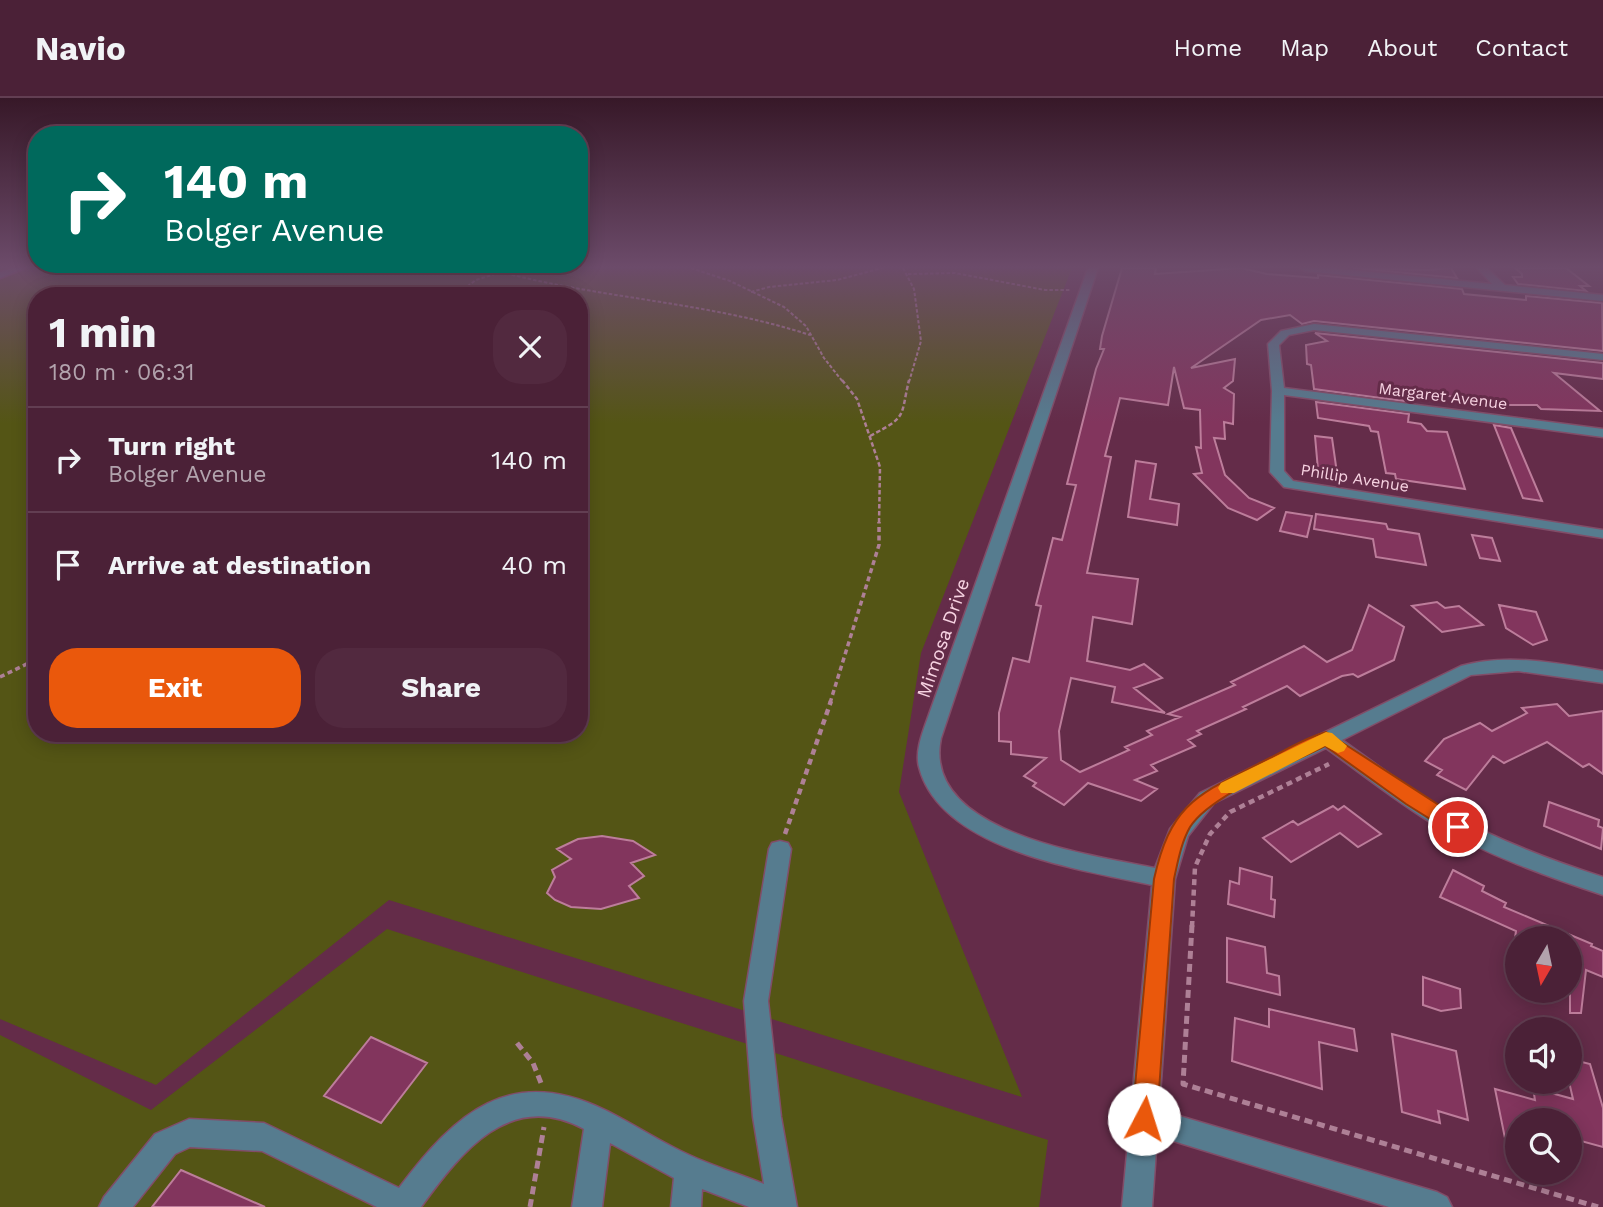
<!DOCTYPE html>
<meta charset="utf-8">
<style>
body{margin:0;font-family:"Work Sans",sans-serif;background:#52293f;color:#f1f3f6;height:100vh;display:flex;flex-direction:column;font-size:26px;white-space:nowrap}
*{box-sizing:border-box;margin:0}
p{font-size:23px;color:#b2a3ad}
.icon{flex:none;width:38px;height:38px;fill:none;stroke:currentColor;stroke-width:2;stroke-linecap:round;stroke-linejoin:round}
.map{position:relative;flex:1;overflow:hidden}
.drawer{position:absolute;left:28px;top:189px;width:560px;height:455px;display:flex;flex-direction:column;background:#4b2137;border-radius:28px;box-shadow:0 4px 18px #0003,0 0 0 2px #623e52}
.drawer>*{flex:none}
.guide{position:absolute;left:28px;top:28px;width:560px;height:147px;border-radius:28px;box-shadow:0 4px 18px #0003,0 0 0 2px #623e52;background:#00695c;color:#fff;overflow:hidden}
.needle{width:46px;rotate:189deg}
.buttons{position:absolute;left:1505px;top:828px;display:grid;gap:14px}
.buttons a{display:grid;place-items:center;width:77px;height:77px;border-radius:50%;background:#4b2137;box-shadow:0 4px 18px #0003,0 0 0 2px #623e52;font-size:35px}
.pin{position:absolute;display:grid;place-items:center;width:60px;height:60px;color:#fff;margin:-30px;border:4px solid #fff;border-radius:50%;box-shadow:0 2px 7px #0007}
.me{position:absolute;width:77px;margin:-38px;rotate:5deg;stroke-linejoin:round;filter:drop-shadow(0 0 5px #0008)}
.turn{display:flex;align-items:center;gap:24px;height:147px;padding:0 21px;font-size:32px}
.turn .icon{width:91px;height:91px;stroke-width:2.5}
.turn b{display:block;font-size:49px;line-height:60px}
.round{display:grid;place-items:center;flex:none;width:74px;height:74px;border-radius:28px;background:#52293f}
.head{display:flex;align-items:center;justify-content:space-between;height:119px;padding:0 21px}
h1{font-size:42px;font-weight:700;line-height:52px}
.action{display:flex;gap:14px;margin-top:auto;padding:14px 21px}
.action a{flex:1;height:80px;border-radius:28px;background:#ea580c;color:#fff;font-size:28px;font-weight:700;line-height:80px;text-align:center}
.action a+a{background:#52293f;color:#f1f3f6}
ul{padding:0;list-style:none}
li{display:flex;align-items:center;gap:21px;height:105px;padding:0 21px;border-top:2px solid #623e52}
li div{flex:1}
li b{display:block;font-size:26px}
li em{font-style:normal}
header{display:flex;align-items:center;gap:42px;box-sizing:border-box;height:98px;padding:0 35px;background:#4b2137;border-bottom:2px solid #623e52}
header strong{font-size:33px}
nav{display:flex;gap:38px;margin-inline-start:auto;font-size:24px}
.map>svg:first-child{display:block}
.green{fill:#545515;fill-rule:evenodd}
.building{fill:#82355d;stroke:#bd7d9b;stroke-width:2}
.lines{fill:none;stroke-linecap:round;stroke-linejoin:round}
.minor-casing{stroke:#814d68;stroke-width:3}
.path-far4{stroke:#ae8096;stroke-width:2;stroke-dasharray:3.5 2;stroke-linecap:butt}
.path-far3{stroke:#ae8096;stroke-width:2.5;stroke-dasharray:4.5 2.5;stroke-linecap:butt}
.path-far2{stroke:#ae8096;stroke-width:3.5;stroke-dasharray:5 3.5;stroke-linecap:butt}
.path-far1{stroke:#ae8096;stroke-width:4.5;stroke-dasharray:6 4.5;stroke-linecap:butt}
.path{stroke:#ae8096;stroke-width:5;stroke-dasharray:8 5;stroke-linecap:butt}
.minor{fill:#567c8f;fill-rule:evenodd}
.route{fill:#ea580c;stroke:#983908;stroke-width:2}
.slow{fill:#f59e0b}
.labels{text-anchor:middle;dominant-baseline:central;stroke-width:6;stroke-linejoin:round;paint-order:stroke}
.far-street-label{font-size:16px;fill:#f7d3e2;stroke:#642c49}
.street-label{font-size:19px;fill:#f7d3e2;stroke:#642c49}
</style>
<header>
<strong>Navio</strong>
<nav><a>Home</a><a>Map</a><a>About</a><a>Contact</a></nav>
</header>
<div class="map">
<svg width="1603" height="1109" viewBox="0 0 1603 1109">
<rect width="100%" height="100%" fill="#642c49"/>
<path class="green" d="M0 170H1072L921 555 899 694 1022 999 389 802 156 987 0 921ZM37 198H579V635H37Z
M387 831 1048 1042 1039 1109H0V937L151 1012Z"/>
<path class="building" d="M1122 170H1156L1155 176 1241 170 1267 176 1318 180V177L1462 191 1464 196 1526 202V198L1602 205 1603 253 1314 223 1302 226 1290 217 1261 222 1191 270 1235 261 1233 283 1224 290 1234 296 1233 326 1224 324 1225 341 1214 340 1225 377 1249 400 1274 410 1257 422 1228 410 1194 376 1202 375 1196 349 1201 350 1200 312 1184 310 1174 269 1168 307 1120 300 1105 358 1111 359 1087 475 1138 481 1132 526 1093 519 1087 563 1130 572 1144 566 1162 580 1134 590 1165 615 1112 604 1115 589 1071 580 1059 633 1061 662 1080 674 1129 652 1125 649 1152 637 1147 633 1180 619 1168 616 1235 587 1231 584 1304 548 1327 564 1352 552 1369 507 1404 529 1394 562 1358 579 1353 576 1342 578 1300 598 1287 588 1243 609 1246 611 1197 633 1201 636 1188 642 1195 648 1151 667 1157 673 1135 682 1157 691 1141 703 1088 685 1064 707 1033 688 1036 685 1024 678 1046 660 1011 656V644L999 643V615L1013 560 1029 564 1041 508 1036 507 1053 440 1062 442 1076 387 1067 386 1096 271 1104 251H1100L1102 238Z
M1353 170 1428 172 1451 170 1457 180Z
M1515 170H1566L1589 188H1580L1586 193 1518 186 1513 179H1522V176Z
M1315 235 1603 265V281L1554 275 1600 313 1541 311 1537 307H1493L1492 303 1431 296 1430 298 1394 291 1403 303 1314 291 1311 267 1307 266 1306 247 1327 243Z
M1316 304 1409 316 1408 324 1421 326 1427 333 1447 334 1465 391 1396 381 1395 376 1386 375 1378 334 1371 333 1369 328 1318 320Z
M1494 327 1511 330 1542 403 1523 400Z
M1315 338 1332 340 1337 375 1318 372Z
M1136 363 1156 366 1150 401 1179 406 1177 427 1128 419Z
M1286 414 1312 418 1307 439 1280 433Z
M1316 416 1386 426 1388 431 1419 436 1426 467 1376 459 1373 441 1314 431Z
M1472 437 1492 440 1500 463 1480 460Z
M1437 504 1445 510 1459 508 1483 527 1442 534 1412 508Z
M1499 507 1536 514 1547 542 1533 547 1506 530Z
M1557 606 1569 618 1603 613V676L1589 666 1583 669 1547 644 1504 665 1493 658 1466 692 1437 677 1442 672 1425 663 1444 641 1480 625 1492 633 1527 615 1522 610Z
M1549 704 1599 722 1598 728 1603 730 1601 751 1544 728Z
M1333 708 1338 712 1344 708 1381 736 1358 749 1340 735 1291 764 1263 740 1293 723 1298 727Z
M602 738 633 743 655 757 631 765 644 778 629 788 639 800 601 811 571 809 555 802 547 795 555 779 552 772 571 761 557 751 578 741Z
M1240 770 1272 779 1271 801 1275 802 1274 819 1228 806 1230 783 1239 786Z
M1453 772 1484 788 1482 793 1506 805 1504 809 1592 846 1591 848 1603 853V879L1586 872 1581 915H1570V840H1515L1516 833 1440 799Z
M1227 840 1265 849 1267 875 1279 878 1280 897 1227 884Z
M1423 879 1460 891 1461 910 1441 913 1423 907Z
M1269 911 1354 931 1357 953 1319 944 1322 991 1232 963 1235 920 1269 929Z
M1392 936 1456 953 1468 1022 1438 1013 1440 1025 1402 1014Z
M371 939 427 965 381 1025 324 998Z
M1570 961 1590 966 1603 1010V1049L1570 1040V1022H1517V1059L1509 1060 1495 991 1535 1002 1533 990 1573 1001 1570 988Z
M181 1072 265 1109H152Z"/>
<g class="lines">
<g class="minor-casing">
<path id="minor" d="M12 170H25L0 180V174Z
M1088 170H1098L941 640C921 735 1091 757 1155 770L1170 731 1200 695 1461 568C1507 555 1556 565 1603 573V585L1518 573 1471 577 1342 642C1377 667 1411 693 1449 715 1497 742 1550 762 1603 779V797C1545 778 1488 757 1435 727 1397 704 1362 676 1326 650L1214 705 1188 738 1175 781 1159 1012 1437 1094 1447 1099 1452 1109H1389L1157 1038 1152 1109H1122L1152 787C1082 772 940 752 919 669 915 654 922 636 927 622Z
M1300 170H1330L1492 186 1477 170H1487L1505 187 1603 197V203L1305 173Z
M1314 226 1603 256V262L1314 232 1289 237 1279 247 1284 290 1603 331V339L1284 297V373L1293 383 1603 432V440L1284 389 1270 374 1272 293 1268 246 1281 233Z
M780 743 788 745 791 751 768 903 781 1019 797 1109H749L702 1091 701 1109H671L674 1080 610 1045 602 1109H572L584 1031C510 991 461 1054 421 1109H377L262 1053 190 1049 175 1056 133 1109H99L104 1099 155 1036 189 1021 264 1025 399 1090C456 1014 510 966 605 1012 632 1025 660 1044 689 1057 713 1068 739 1076 764 1086L753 1019 744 903 769 751 772 745Z"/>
</g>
<path class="path-far4" d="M691 170 730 183 784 209 806 228 824 260 843 284
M903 170 914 191 921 243 909 284
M291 174 295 170
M501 174C603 201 709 204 810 237
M908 176 955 175 1045 192H1070
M751 194 769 189 837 182 882 170
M454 198 476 182 501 174 495 170"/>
<path class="path-far3" d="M842 282 857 301 880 369 879 426
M870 338C908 318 900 320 909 282"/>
<path class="path-far2" d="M0 579 37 561
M830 605 879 447V424"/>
<path class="path-far1" d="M785 736 831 603
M1192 829 1195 769 1210 736 1230 714 1329 666"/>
<path class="path" d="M1192 827 1183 986 1598 1109
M517 945 533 965 541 985
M530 1109 544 1029"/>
<use href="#minor" class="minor"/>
</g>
<linearGradient id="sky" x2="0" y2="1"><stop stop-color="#371828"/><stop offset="0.52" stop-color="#6c4b6a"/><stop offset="1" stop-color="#6c4b6a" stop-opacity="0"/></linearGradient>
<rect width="1603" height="325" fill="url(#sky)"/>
<path class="route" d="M1326 634 1465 724 1468 729 1465 734 1458 736 1451 734 1406 706 1325 648C1290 666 1210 697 1190 729 1181 745 1178 763 1174 781L1157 1021 1153 1030 1144 1033 1136 1030 1132 1021 1154 781C1171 705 1197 697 1262 664 1283 654 1304 640 1326 634Z"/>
<path class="slow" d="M1326 634 1332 635 1347 648 1344 653 1338 655 1325 648 1234 695H1221L1218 690 1221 685Z"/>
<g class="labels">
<g class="far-street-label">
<text transform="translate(1443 298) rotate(7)">Margaret Avenue</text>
<text transform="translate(1355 380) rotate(9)">Phillip Avenue</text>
</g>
<g class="street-label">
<text transform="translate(943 540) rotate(-71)">Mimosa Drive</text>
</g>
</g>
</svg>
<div class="buttons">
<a><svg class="needle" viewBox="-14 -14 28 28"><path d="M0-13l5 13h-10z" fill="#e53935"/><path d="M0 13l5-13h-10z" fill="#b2a3ad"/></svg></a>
<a><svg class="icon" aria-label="sound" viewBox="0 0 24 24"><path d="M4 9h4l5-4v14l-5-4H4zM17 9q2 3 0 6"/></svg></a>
<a><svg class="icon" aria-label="search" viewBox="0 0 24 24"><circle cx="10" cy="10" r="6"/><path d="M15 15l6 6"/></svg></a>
</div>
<div class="pin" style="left:1458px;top:729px;background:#d93025"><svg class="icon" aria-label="arrive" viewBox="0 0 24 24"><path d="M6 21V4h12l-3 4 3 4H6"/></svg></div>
<svg class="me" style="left:1144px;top:1021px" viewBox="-20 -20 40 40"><circle r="19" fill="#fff"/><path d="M0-13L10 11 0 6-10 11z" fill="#ea580c"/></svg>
<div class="guide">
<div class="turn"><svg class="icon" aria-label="right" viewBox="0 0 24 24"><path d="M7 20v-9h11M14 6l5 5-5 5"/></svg><div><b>140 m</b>Bolger Avenue</div></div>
</div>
<section class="drawer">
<div class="head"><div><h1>1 min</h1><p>180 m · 06:31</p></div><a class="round"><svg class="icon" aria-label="close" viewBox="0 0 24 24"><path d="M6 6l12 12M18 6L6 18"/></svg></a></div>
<ul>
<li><svg class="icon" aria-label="right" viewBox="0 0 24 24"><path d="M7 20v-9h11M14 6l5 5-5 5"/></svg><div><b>Turn right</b><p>Bolger Avenue</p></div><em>140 m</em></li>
<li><svg class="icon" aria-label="arrive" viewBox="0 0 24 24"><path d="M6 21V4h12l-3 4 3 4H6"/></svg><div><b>Arrive at destination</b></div><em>40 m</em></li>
</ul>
<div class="action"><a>Exit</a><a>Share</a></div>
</section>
</div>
